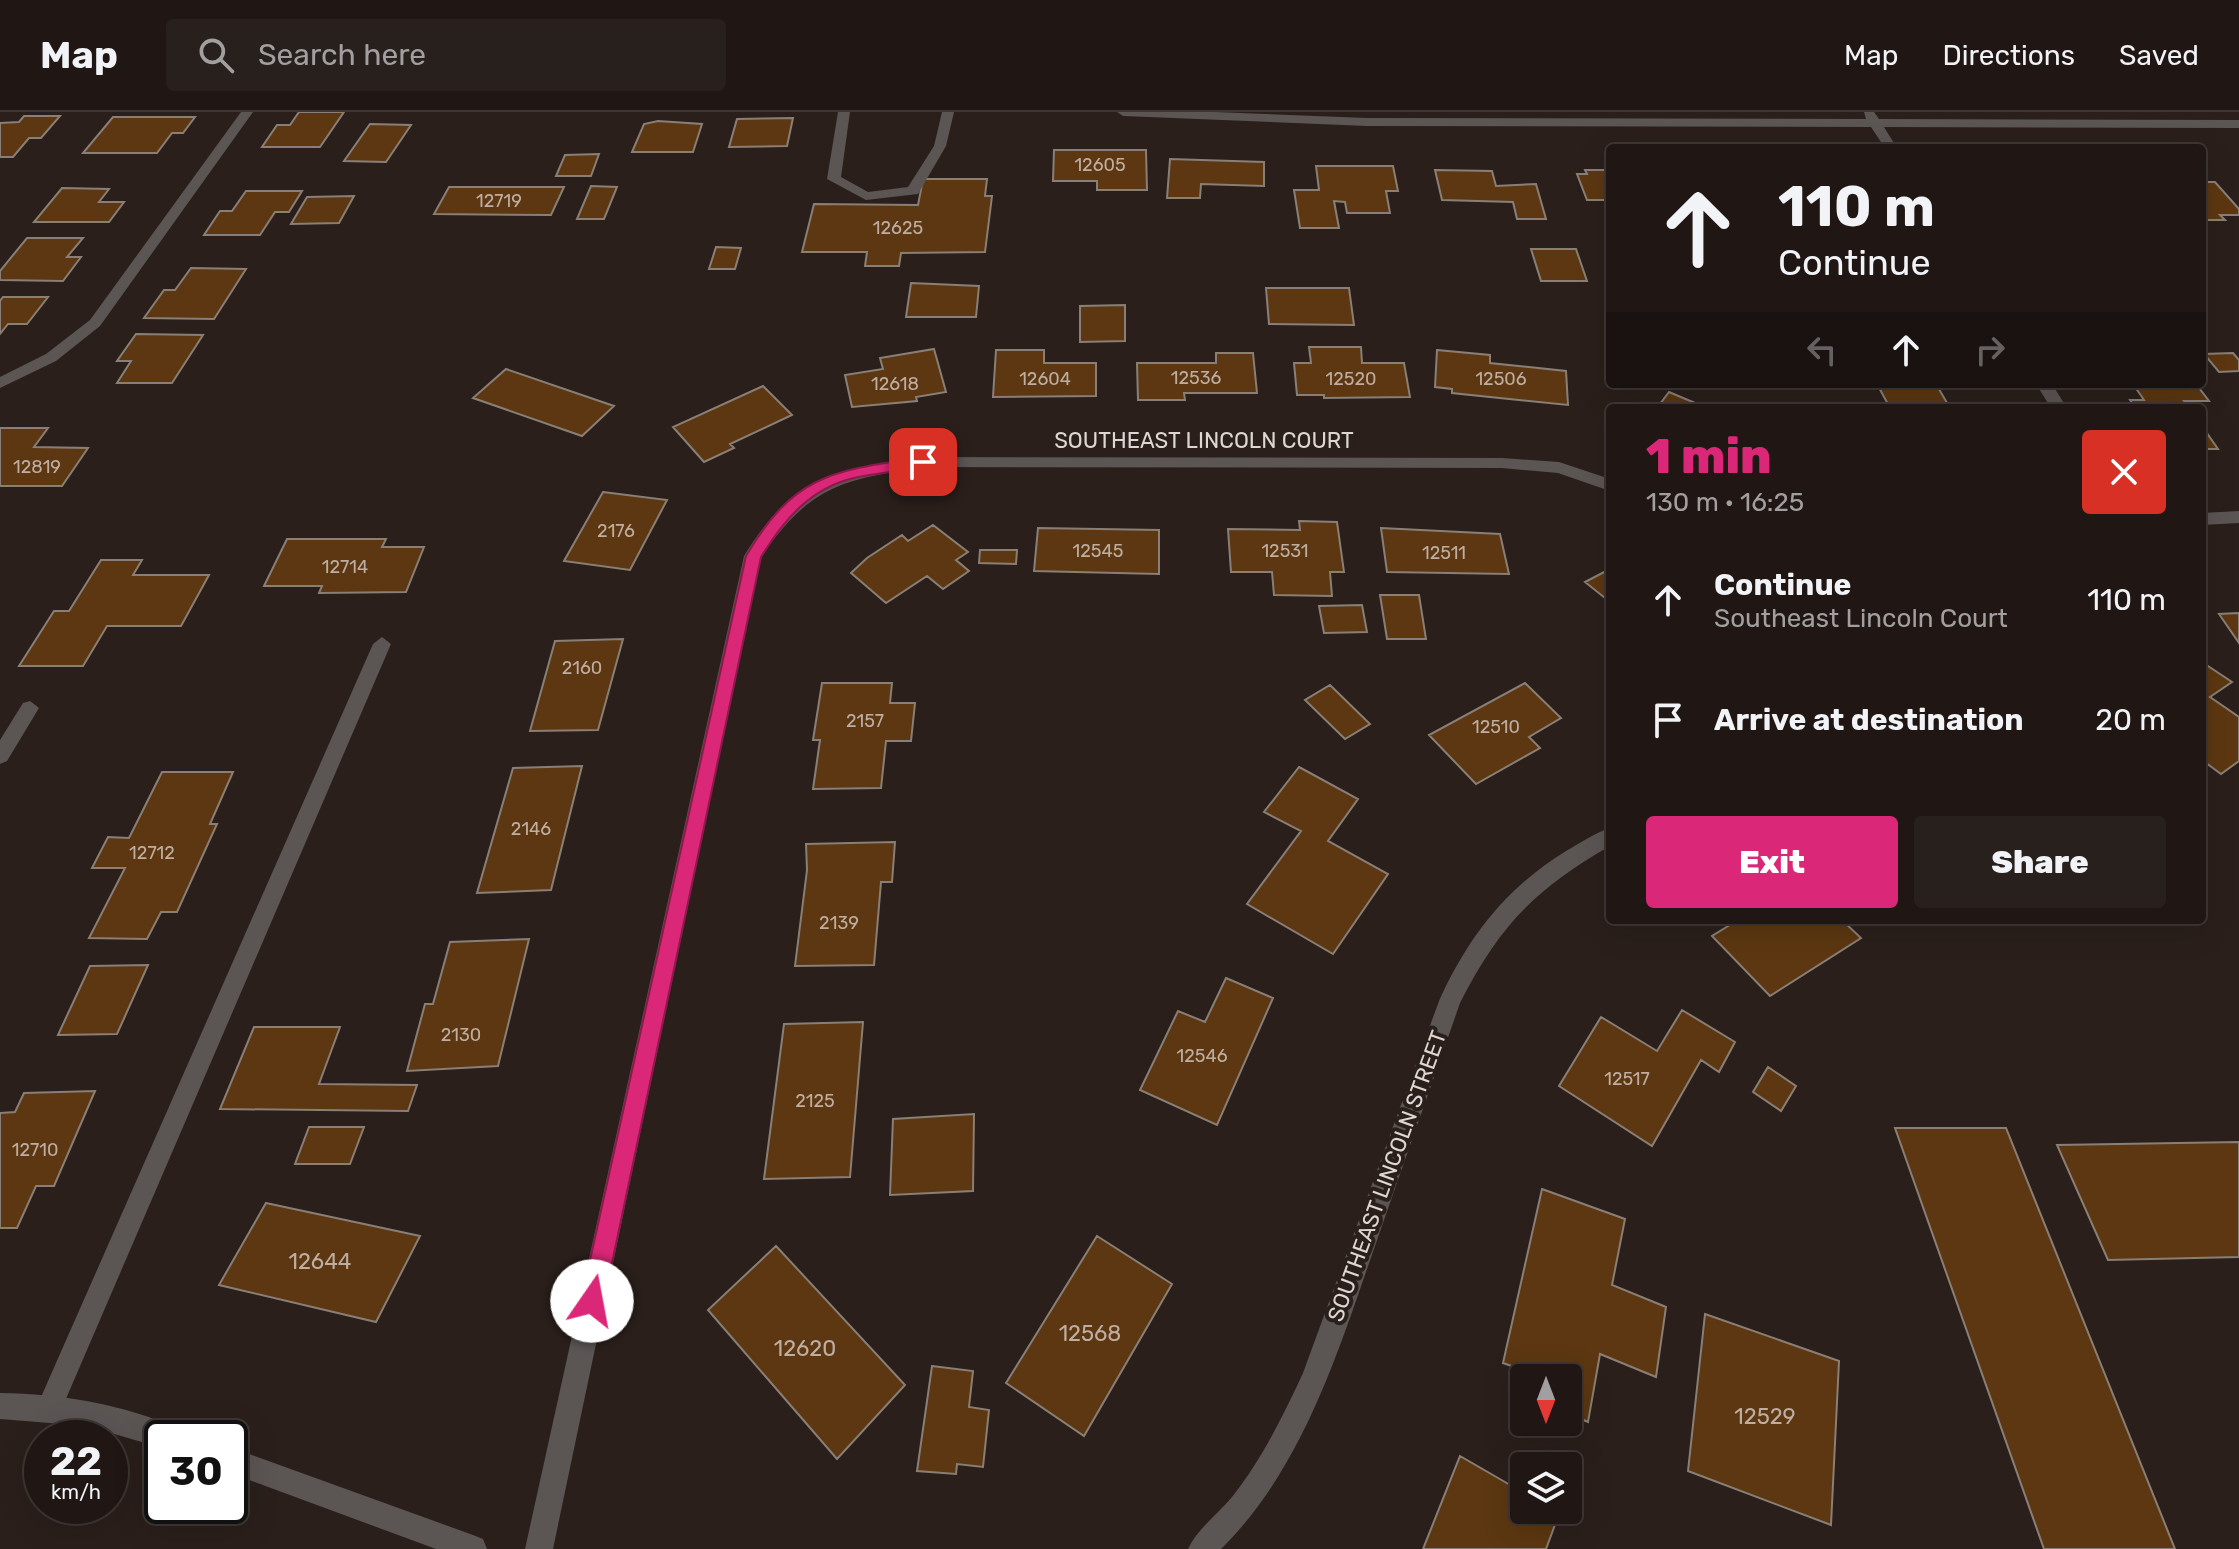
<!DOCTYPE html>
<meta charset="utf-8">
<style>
body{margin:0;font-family:Rubik,sans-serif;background:#28201d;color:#f1f3f6;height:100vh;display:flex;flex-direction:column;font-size:30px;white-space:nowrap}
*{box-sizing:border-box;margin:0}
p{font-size:26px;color:#a29fa0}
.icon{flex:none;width:44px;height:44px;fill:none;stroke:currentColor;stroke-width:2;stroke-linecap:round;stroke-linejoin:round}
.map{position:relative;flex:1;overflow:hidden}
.details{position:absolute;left:1606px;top:292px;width:600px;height:520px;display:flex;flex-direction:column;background:#201714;border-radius:8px;box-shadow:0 8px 32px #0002,0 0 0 2px #3d3634}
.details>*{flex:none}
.guide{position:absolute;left:1606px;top:32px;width:600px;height:244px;border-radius:8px;box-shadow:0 8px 32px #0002,0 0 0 2px #3d3634;background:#201714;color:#f1f3f6;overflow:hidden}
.needle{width:52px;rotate:180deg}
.tools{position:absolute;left:1510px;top:1252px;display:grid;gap:16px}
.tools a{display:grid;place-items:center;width:72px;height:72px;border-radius:8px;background:#201714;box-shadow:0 8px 32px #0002,0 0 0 2px #3d3634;font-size:40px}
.speed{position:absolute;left:24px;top:1308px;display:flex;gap:16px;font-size:40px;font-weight:700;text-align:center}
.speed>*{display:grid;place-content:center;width:104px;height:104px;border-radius:50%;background:#201714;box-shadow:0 8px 32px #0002,0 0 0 2px #3d3634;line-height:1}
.speed small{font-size:20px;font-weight:400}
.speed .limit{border:4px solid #111;border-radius:12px;background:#fff;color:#111}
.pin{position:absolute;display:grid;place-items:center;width:68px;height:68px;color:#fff;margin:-34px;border-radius:16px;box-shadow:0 4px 12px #0006}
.me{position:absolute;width:88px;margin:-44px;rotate:12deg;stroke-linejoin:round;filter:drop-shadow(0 0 6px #0008)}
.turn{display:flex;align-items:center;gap:28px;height:168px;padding:0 40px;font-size:36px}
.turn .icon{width:104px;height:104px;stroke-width:2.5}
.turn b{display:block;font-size:56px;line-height:68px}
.lanes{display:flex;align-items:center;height:76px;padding:0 40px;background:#0003;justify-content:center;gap:40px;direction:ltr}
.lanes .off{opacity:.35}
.round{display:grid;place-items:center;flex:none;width:84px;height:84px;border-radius:8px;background:#28201d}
.summary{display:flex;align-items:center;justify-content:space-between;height:136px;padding:0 40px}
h1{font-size:48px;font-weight:800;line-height:60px;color:#db2777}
.action{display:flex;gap:16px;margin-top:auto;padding:16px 40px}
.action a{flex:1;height:92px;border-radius:8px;background:#db2777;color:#fff;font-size:32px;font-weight:800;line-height:92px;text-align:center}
.action a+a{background:#28201d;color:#f1f3f6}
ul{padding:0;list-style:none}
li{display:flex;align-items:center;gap:24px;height:120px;padding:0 40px}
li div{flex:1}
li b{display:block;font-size:30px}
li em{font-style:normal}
header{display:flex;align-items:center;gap:48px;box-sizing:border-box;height:112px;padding:0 40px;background:#201714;border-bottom:2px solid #3d3634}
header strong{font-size:38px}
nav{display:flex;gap:44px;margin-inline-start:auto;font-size:28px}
.search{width:560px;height:72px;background:#28201d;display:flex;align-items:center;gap:20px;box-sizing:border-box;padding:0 28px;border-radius:8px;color:#a29fa0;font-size:30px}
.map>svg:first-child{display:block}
.building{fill:#5c3711;stroke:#897f76;stroke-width:2}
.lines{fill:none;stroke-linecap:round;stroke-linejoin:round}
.service{fill:#5b5554;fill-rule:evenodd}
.minor{fill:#5b5554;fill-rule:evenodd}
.route{fill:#db2777;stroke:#8e194d;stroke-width:2}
.labels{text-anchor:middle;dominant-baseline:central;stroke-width:8;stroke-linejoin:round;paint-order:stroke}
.number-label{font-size:18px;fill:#beaea2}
.street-label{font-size:22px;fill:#ded6d3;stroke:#2a1f1b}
.near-number-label{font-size:22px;fill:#beaea2}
</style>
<header>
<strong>Map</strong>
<div class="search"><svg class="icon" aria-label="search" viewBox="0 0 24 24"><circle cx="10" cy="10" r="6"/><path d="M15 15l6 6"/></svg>Search here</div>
<nav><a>Map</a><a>Directions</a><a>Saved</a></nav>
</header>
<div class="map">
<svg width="2239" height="1437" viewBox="0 0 2239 1437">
<rect width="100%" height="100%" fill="#2a1f1b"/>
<path class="building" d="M299 0H344L320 35H262L277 13H290Z
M24 4H60L41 26H29L13 45H0V11L19 10Z
M113 5H195L183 21H172L157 41H83Z
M793 6 787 34 729 35 737 7Z
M658 9 702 12 693 40H632L644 12Z
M370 12 411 13 386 50 344 49Z
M1054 38H1146L1147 78H1097V69H1053Z
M599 42 591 64H556L565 43Z
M1170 47 1264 50V74L1201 72 1200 86H1167Z
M1316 54H1393L1398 79H1386L1390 101H1347L1345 90 1334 89 1339 116H1300L1294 78H1319Z
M1435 58 1492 59 1496 74 1536 72 1546 107H1517L1513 90 1442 88Z
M1585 58H1606L1610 61V88H1587L1577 62H1587Z
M923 67H987L985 84H992L985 140 901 141 899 154H865L867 140H802L814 92 918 93Z
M2202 70H2215L2239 97V103H2220L2225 108H2202Z
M591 74 617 75 604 107H577Z
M449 75H564L551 103 434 102Z
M62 76 109 77 99 90H124L109 110H34Z
M246 79H302L289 100H275L260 123H204L220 99H232Z
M354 84 339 111 291 112 307 85Z
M27 126H83L67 145H81L63 169 0 168V159Z
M716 135 741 136 735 157H709Z
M1531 137H1576L1587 169H1541Z
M191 156 246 157 214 207 144 206 164 178H175Z
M911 171 979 174 976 205H906Z
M1266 176H1349L1354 213 1269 212Z
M3 185H48L27 212H8L0 222V189Z
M1125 193V229L1080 230V194Z
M136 222 203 223 172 271H117L131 249H117Z
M1309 235H1361L1362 251H1404L1410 285 1324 286V283H1297L1294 251H1311Z
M934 237 946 280 916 285 917 289 852 295 845 263 883 257 880 246Z
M996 238H1044V251H1096V284L993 285Z
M1437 238 1490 243V251L1566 259 1568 293 1452 281V277L1435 275Z
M1216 241H1253L1257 281H1184L1185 288H1138L1137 251H1216Z
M2233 241 2239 248V259L2219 260 2204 242Z
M506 257 614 294 582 324 473 286Z
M1877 272H1936L1950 296H1890Z
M2133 272H2196L2209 289H2184L2189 296H2135L2130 288H2144Z
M763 274 792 303 730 332 734 336 704 350 673 315Z
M1669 280 1707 296H1657Z
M2202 314 2218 337H2202Z
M0 316H48L34 335 88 336 62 374H0Z
M603 380 667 388 630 458 564 449Z
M1299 409 1337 410 1344 460H1330L1332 484 1274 483 1272 460H1231L1228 417 1300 418Z
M933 413 968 440 956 448 969 459 943 477 927 464 886 491 851 461 867 446 902 423 908 429Z
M1038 416 1159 418V462L1034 459Z
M1381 416 1500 422 1509 462 1387 460Z
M287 427H386L382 435H424L406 480 319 481 322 474H264Z
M980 438H1017L1016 452 979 451Z
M101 448H142L133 463H209L181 514H107L83 554H19L54 499H69Z
M1610 457V490L1585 470Z
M1380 483H1419L1426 527H1387Z
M1362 493 1367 520 1324 521 1319 494Z
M2239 501V531L2219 502Z
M623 527 598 618 530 619 555 529Z
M2202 550 2232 570 2210 585 2239 605V649L2221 662 2202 648Z
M822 571H892L890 591H915L911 629H886L881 676 813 677 820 628H813Z
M1525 571 1561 606 1529 625 1540 636 1476 672 1429 623Z
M1330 573 1370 612 1345 627 1305 588Z
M582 654 551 778 477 781 513 656Z
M1299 655 1358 687 1328 729 1388 762 1333 842 1247 792 1301 719 1264 700Z
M162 660H233L210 712H217L177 800H161L147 827 89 826 125 756H92L108 725 129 726Z
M895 730 892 770H881L874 853 795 854 807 758 806 732Z
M1738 808H1842L1861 826 1770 884 1712 824Z
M529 827 498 954 407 959 425 892H433L450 830Z
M148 853 117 922 58 923 90 854Z
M1226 866 1273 886 1217 1013 1140 978 1178 899 1205 910Z
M1682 898 1735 930 1719 960 1701 948 1652 1034 1559 974 1601 905 1657 939Z
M863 910 850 1065 764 1067 784 912Z
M254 915H340L319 972 417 973 408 999 220 997Z
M1768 955 1796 974 1781 999 1753 980Z
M95 979 54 1074H36L17 1116H0V1001L15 1000 24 981Z
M974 1002 973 1079 890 1083 893 1007Z
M309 1015H364L350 1052H295Z
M1895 1016H2006L2175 1437H2044Z
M2239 1030V1145L2108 1148 2057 1033Z
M1542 1077 1625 1107 1612 1173 1666 1195 1656 1265 1600 1242 1588 1310 1568 1301V1266H1524V1284L1517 1281 1523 1258 1503 1251Z
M266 1091 420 1124 376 1210 219 1173Z
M1097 1124 1172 1172 1084 1324 1006 1271Z
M776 1134 905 1273 837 1347 708 1198Z
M1705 1202 1839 1249 1831 1413 1688 1359Z
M932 1254 973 1259 969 1295 989 1298 983 1355 957 1352 956 1362 917 1359Z
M1460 1344 1524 1381V1398H1552L1559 1402 1546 1437H1423Z"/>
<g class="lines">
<path class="service" d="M241 0H253L100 214 56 249 0 276V265L46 242 90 208Z
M838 0H850L841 65 868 80 908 75 934 34 942 0H954L946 34 918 82 866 88 827 67Z
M382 525 391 532 59 1303 50 1307 41 1303 37 1294 41 1285 373 532Z
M30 589 39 596 7 649 0 652V628L23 591Z"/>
<path class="minor" d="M1117 0H1215L1367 6 1866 7 1864 0H1874L1879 7 2239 8V16L1884 15 1897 36H1885L1871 15 1367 14 1123 4Z
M2036 272H2052L2067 296H2051Z
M923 345 1502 346 1559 350 1610 367V379L1558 361 1502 356 923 355C841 368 810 374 761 445L553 1437H525L744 444C792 365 838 357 923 345Z
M2239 399V411L2202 413V401Z
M1610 716V734C1534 778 1500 813 1460 891 1432 972 1403 1053 1375 1134 1338 1240 1303 1356 1221 1437H1188C1197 1417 1218 1402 1232 1385 1262 1347 1283 1304 1303 1261L1439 889C1468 825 1506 776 1566 739 1580 731 1595 721 1610 716Z
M0 1281C63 1282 122 1292 180 1317L184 1326H162V1336L87 1314 0 1307Z
M230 1335 473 1423 483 1427 487 1437H436L230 1361Z"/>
</g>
<path class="route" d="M923 345 930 350 928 353C904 360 878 360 854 366 810 376 783 409 761 445L604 1189 600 1197 592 1200 584 1197 581 1189 746 444C795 361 833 359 923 345Z"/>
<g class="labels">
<g class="number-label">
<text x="1100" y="53">12605</text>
<text x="499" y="89">12719</text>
<text x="898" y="116">12625</text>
<text x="1196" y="266">12536</text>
<text x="1045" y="267">12604</text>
<text x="1351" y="267">12520</text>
<text x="1501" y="267">12506</text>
<text x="895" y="272">12618</text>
<text x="37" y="355">12819</text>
<text x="616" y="419">2176</text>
<text x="1098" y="439">12545</text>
<text x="1285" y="439">12531</text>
<text x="1444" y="441">12511</text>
<text x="345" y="455">12714</text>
<text x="582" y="556">2160</text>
<text x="865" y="609">2157</text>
<text x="1496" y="615">12510</text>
<text x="531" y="717">2146</text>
<text x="152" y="741">12712</text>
<text x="839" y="811">2139</text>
<text x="461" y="923">2130</text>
<text x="1202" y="944">12546</text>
<text x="1627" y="967">12517</text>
<text x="815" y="989">2125</text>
<text x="35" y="1038">12710</text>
</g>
<g class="street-label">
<text x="1204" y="328">SOUTHEAST LINCOLN COURT</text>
<text transform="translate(1387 1064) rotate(-70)">SOUTHEAST LINCOLN STREET</text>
</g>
<g class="near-number-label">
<text x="320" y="1149">12644</text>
<text x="1090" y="1221">12568</text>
<text x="805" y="1236">12620</text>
<text x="1765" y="1304">12529</text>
</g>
</g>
</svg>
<div class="tools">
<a><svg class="needle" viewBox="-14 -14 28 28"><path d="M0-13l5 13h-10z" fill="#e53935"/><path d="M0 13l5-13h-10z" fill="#a29fa0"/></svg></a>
<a><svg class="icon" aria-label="layers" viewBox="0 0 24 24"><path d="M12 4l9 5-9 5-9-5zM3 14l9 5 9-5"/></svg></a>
</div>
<div class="speed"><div>22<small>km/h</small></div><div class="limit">30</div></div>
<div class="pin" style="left:923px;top:350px;background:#d93025"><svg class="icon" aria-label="arrive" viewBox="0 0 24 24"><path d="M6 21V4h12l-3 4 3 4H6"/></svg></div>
<svg class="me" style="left:592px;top:1189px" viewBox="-20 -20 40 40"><circle r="19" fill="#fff"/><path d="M0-13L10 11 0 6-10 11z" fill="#db2777"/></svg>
<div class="guide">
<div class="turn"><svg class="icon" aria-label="ahead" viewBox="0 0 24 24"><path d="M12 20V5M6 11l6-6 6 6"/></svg><div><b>110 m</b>Continue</div></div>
<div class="lanes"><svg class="icon off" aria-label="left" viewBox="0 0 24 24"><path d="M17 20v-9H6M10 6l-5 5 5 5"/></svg><svg class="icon" aria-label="ahead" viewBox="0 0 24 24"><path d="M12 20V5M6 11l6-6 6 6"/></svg><svg class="icon off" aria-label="right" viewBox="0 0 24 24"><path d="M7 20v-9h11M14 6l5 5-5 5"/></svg></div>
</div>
<section class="details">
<div class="summary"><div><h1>1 min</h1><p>130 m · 16:25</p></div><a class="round" style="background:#d93025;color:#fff"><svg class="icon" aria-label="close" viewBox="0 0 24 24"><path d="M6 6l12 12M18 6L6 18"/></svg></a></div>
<ul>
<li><svg class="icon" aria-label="ahead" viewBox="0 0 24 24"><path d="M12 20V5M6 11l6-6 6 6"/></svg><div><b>Continue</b><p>Southeast Lincoln Court</p></div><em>110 m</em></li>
<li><svg class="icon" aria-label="arrive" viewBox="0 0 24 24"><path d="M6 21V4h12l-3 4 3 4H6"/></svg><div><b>Arrive at destination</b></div><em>20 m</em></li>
</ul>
<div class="action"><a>Exit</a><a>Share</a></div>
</section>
</div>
